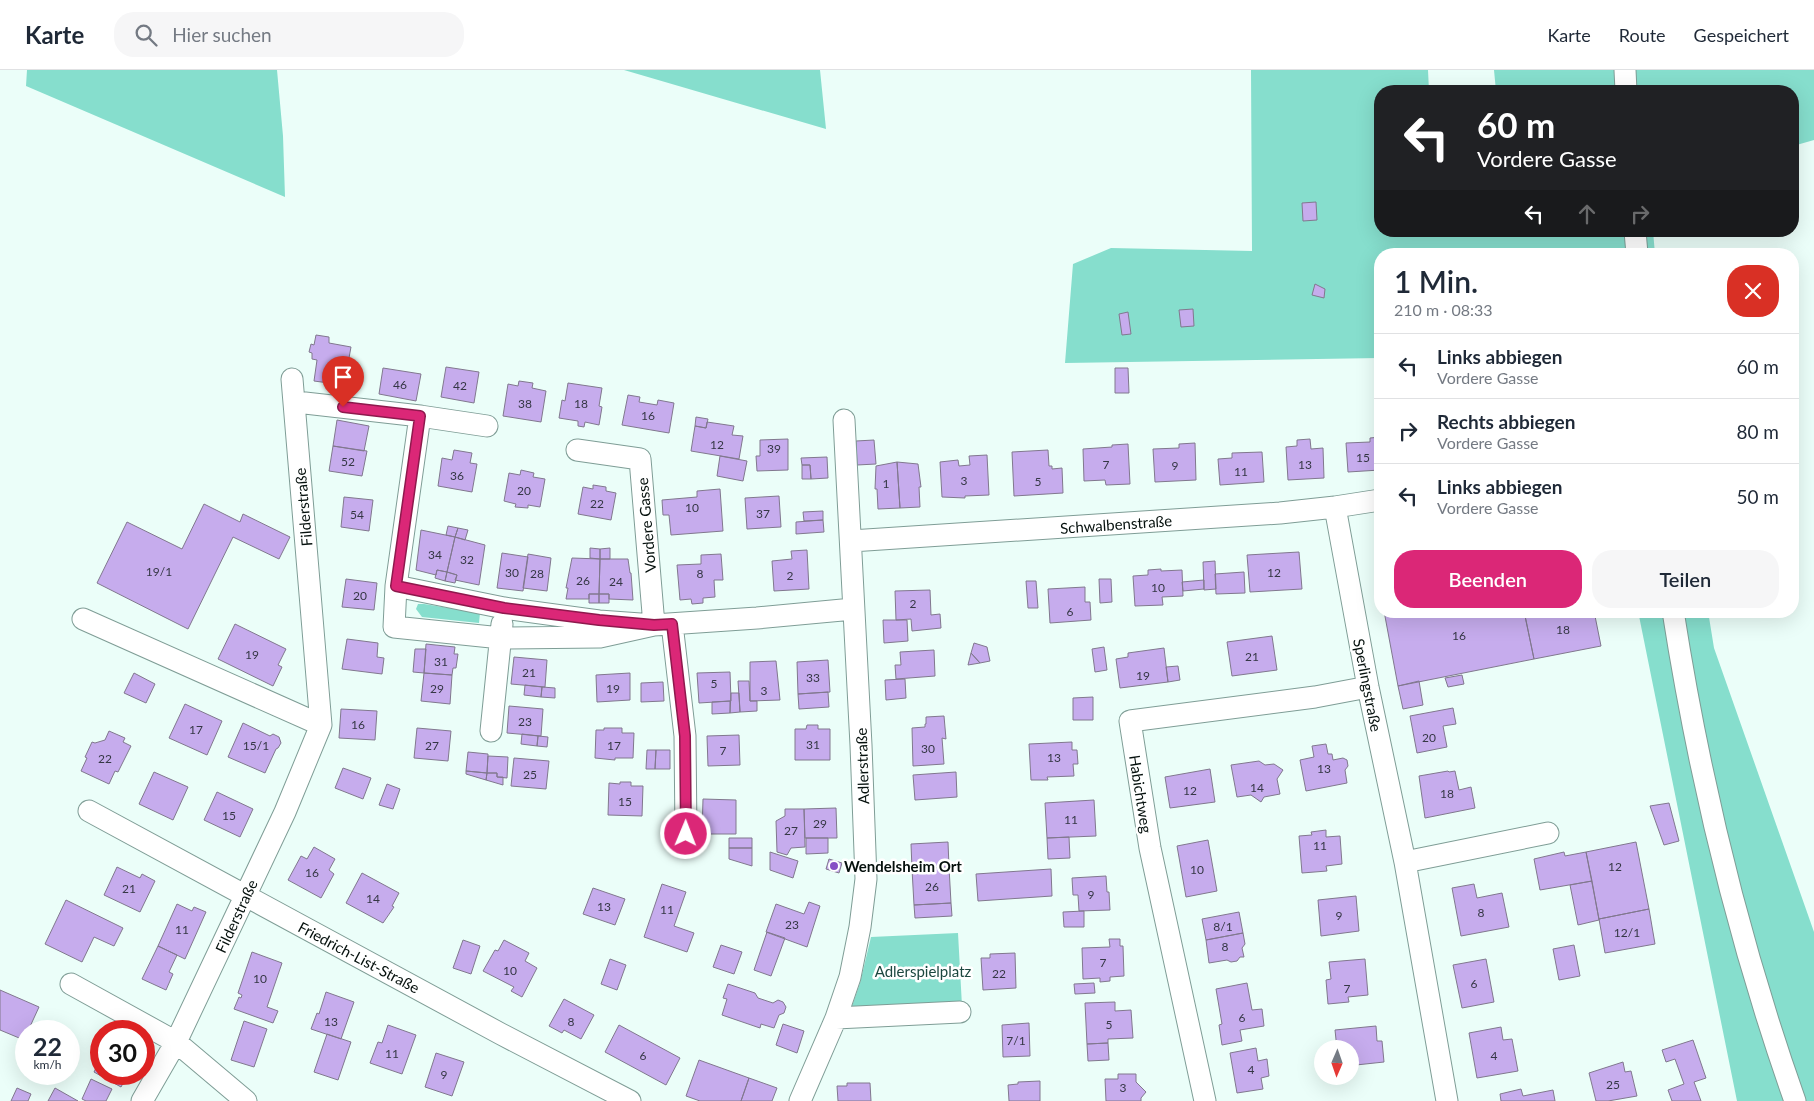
<!DOCTYPE html>
<html lang="de">
<meta charset="utf-8">
<style>
body{margin:0;font-family:Lato,sans-serif;background:#f6f6f7;color:#1f2937;height:100vh;display:flex;flex-direction:column;font-size:19px;white-space:nowrap}
*{box-sizing:border-box;margin:0}
p{font-size:16px;color:#747a83}
.icon{flex:none;width:28px;height:28px;fill:none;stroke:currentColor;stroke-width:2;stroke-linecap:round;stroke-linejoin:round}
.map{position:relative;flex:1;overflow:hidden}
.drawer{position:absolute;left:1374px;top:178px;width:425px;height:370px;display:flex;flex-direction:column;background:#fff;border-radius:20px;box-shadow:0 5px 20px #0002}
.drawer>*{flex:none}
.top-card{position:absolute;left:1374px;top:15px;width:425px;height:152px;border-radius:20px;box-shadow:0 5px 20px #0002;background:#202124;color:#fff;overflow:hidden}
.needle{width:32px;rotate:182deg}
.controls{position:absolute;left:1314px;top:970px;display:grid;gap:10px}
.controls a{display:grid;place-items:center;width:45px;height:45px;border-radius:50%;background:#fff;box-shadow:0 5px 20px #0002;font-size:25px}
.speed{position:absolute;left:15px;top:950px;display:flex;gap:10px;font-size:25px;font-weight:700;text-align:center}
.speed>*{display:grid;place-content:center;width:65px;height:65px;border-radius:50%;background:#fff;box-shadow:0 5px 20px #0002;line-height:1}
.speed small{font-size:12px;font-weight:400}
.speed .limit{border:8px solid #d22;background:#fff;color:#111}
.pin{position:absolute;display:grid;place-items:center;width:42px;height:42px;color:#fff;margin:-51px -21px;border-radius:50% 50% 50% 0;rotate:-45deg;box-shadow:0 0 5px #0007}
.pin .icon{rotate:45deg}
.me{position:absolute;width:55px;margin:-28px;rotate:1deg;stroke-linejoin:round;filter:drop-shadow(0 0 4px #0008)}
.turn{display:flex;align-items:center;gap:18px;height:105px;padding:0 20px;font-size:22px}
.turn .icon{width:65px;height:65px;stroke-width:2.5}
.turn b{display:block;font-size:35px;line-height:42px}
.lanes{display:flex;align-items:center;height:48px;padding:0 20px;background:#0003;justify-content:center;gap:25px;direction:ltr}
.lanes .off{opacity:.35}
.round{display:grid;place-items:center;flex:none;width:52px;height:52px;border-radius:20px;background:#f6f6f7}
.summary{display:flex;align-items:center;justify-content:space-between;height:85px;padding:0 20px}
h1{font-size:30px;font-weight:600;line-height:38px}
.primary-button{display:flex;gap:10px;margin-top:auto;padding:10px 20px}
.primary-button a{flex:1;height:58px;border-radius:20px;background:#db2777;color:#fff;font-size:20px;font-weight:600;line-height:58px;text-align:center}
.primary-button a+a{background:#f6f6f7;color:#1f2937}
ul{padding:0;list-style:none}
li{display:flex;align-items:center;gap:15px;height:65px;padding:0 20px;border-top:1px solid #e0e1e3}
li div{flex:1}
li b{display:block;font-size:19px}
li em{font-style:normal}
header{display:flex;align-items:center;gap:30px;box-sizing:border-box;height:70px;padding:0 25px;background:#fff;border-bottom:1px solid #e0e1e3}
header strong{font-size:24px}
nav{display:flex;gap:28px;margin-inline-start:auto;font-size:18px}
.search{width:350px;height:45px;background:#f6f6f7;display:flex;align-items:center;gap:12px;box-sizing:border-box;padding:0 18px;border-radius:20px;color:#747a83;font-size:19px}
.map>svg:first-child{display:block}
.green{fill:#86decd}
.building{fill:#c6aced;stroke:#81788e}
.lines{fill:none;stroke-linecap:round;stroke-linejoin:round}
.minor-casing{stroke:#7f9d96;stroke-width:23}
.minor{stroke:#fff;stroke-width:21}
.route-casing{stroke:#8e194d;stroke-width:12}
.route{stroke:#db2777;stroke-width:9}
.poi-dot{fill:#864ec5;stroke:#fff;stroke-width:2}
.labels{text-anchor:middle;dominant-baseline:central;stroke-width:5;stroke-linejoin:round;paint-order:stroke}
.number-label{font-size:12px;fill:#353745}
.street-label{font-size:15px;fill:#05100d;stroke:#fff}
.poi-label{font-size:15px;font-weight:bold;fill:#05100d;stroke:#fff;text-anchor:start}
.park-label{font-size:15px;fill:#1c473f;stroke:#fff}
</style>
<header>
<strong>Karte</strong>
<div class="search"><svg class="icon" aria-label="search" viewBox="0 0 24 24"><circle cx="10" cy="10" r="6"/><path d="M15 15l6 6"/></svg>Hier suchen</div>
<nav><a>Karte</a><a>Route</a><a>Gespeichert</a></nav>
</header>
<div class="map">
<svg width="1814" height="1031" viewBox="0 0 1814 1031">
<rect width="100%" height="100%" fill="#ebfef9"/>
<path class="green" d="M27 0H277L283 66 285 127 26 16Z
M624 0H820L826 59Z
M1251 0H1428L1429 21H1380V161H1438V163L1503 165 1504 161H1653L1655 184H1380V288L1065 293 1073 194 1111 178 1252 181Z
M1494 0H1814V70L1793 76 1792 21H1496Z
M418 534H424L480 543 479 553 422 547 416 539Z
M1638 541H1708L1714 578 1814 862V1031H1737Z
M958 863 962 936 850 942 860 913 871 867Z"/>
<path class="building" d="M1316 132 1317 150 1303 151 1302 133Z
M1315 214 1325 219 1324 228 1312 225Z
M1193 239 1194 256 1181 257 1179 240Z
M1128 242 1131 264 1122 265 1119 244Z
M316 265 329 267V273L351 277 344 315 314 311 317 290 312 289V283L309 282 311 274 314 275Z
M446 297 479 302 474 333 441 327Z
M383 298 421 304 416 331 379 324Z
M1115 298H1128L1129 323H1115Z
M519 311 533 313 532 318 546 321 541 352 503 346 508 314 518 316Z
M568 313 602 318 599 336 602 337 599 355 585 352 584 357 578 356V351L559 348 562 330 565 331Z
M628 325 640 327 639 332 657 335 658 330 674 333 669 363 622 355Z
M696 347 708 349 706 358 695 356Z
M337 350 369 356 364 381 333 376Z
M707 352 734 356 732 365 743 366 739 389 691 381 695 356 706 358Z
M1380 367V400L1348 402 1346 373 1370 372V368Z
M788 369V400L757 401 756 386H760V370Z
M1310 369 1311 379 1323 378 1324 408 1288 410 1286 377 1297 376V370Z
M874 370 876 394 857 395 856 371Z
M1195 373 1196 410 1155 412 1153 379 1179 378V374Z
M1128 374 1130 414 1106 415 1105 410 1084 411 1083 379 1112 377V375Z
M333 376 367 381 362 406 329 401Z
M454 380 472 383 470 393 477 394 472 422 438 416 442 388 452 390Z
M1048 380 1049 396H1052V399L1062 398 1063 423 1014 426 1012 382Z
M1262 382 1264 412 1220 415 1218 389 1232 388V383Z
M987 385 989 425 965 426V428L942 427 940 392 958 390 959 396 970 395 969 386Z
M720 386 747 391 743 411 717 406Z
M827 387 828 408 811 409 810 395H802L801 388Z
M897 392 918 394 921 417H919L920 437 900 438Z
M897 392 900 438 878 439 877 419H875L876 396Z
M802 395H810L811 409H802Z
M521 400 534 403 533 407 545 409 540 437 528 435V438L515 437 516 434 504 431 509 403 520 405Z
M593 415 606 417V421L616 423 611 450 578 444 583 417 593 419Z
M720 419 723 461 671 465 669 445H663L662 430 697 427V421Z
M779 426 781 457 747 459 745 428Z
M344 427 373 430 369 461 341 457Z
M204 434 240 452 243 444 290 467 279 489 233 467 188 559 97 513 127 452 182 479Z
M823 441V450L804 451 803 442Z
M823 450 824 462 796 464V452Z
M448 456 458 458 455 467 446 465Z
M458 458 468 460 465 470 455 467Z
M421 460 455 467 447 502 437 500 436 505 416 500Z
M455 467 485 475 479 515 455 510 457 505 447 502Z
M590 478 600 479V489L590 488Z
M610 478V489H600V479Z
M807 480 809 519 774 521 772 491 792 489 791 481Z
M1299 482 1302 519 1250 522 1247 485Z
M502 483 528 487 523 521 497 518Z
M528 484 551 488 547 521 523 518Z
M721 484 723 510H714L715 527 703 528V533L692 534 691 529 680 530 677 495 701 494V485Z
M572 488 600 489 599 524H589V529H566L568 518H566Z
M600 489H628L630 503H631L633 530 609 529V524H599Z
M1215 491 1216 519 1204 520 1203 492Z
M1161 499V501L1182 500 1183 526 1162 527 1163 535 1135 536 1133 506 1148 505V500Z
M437 500 447 502 445 511 435 508Z
M447 502 457 505 455 513 445 511Z
M1244 502 1245 523 1216 524 1215 504Z
M346 509 377 513 374 540 342 537Z
M1099 509H1111L1112 532 1100 533Z
M1204 510V519L1183 521 1182 512Z
M1026 511H1036L1038 538H1028Z
M1085 517V532H1090L1091 550 1050 553 1048 519Z
M930 520 931 545 940 544 941 558 912 561 911 549 896 550 895 521Z
M589 524H599V533H589Z
M599 524H609V533H599Z
M1384 541H1524L1534 589 1398 616Z
M1524 541H1594L1601 576 1534 589Z
M883 550H907L908 571 884 573Z
M235 554 286 579 278 595 282 597 273 616 218 589Z
M1272 566 1277 600 1232 606 1227 572Z
M347 569 378 573 377 587 384 588 382 604 342 599Z
M974 573 987 577 990 591 980 593 971 583Z
M426 574 455 577 454 584H458L456 598H453L452 605 424 603Z
M1104 577 1107 600 1095 602 1092 579Z
M1164 578 1168 612 1120 618 1116 589 1128 587V583Z
M415 579H426L424 603 413 602Z
M934 580 935 606 896 609 895 595H901L900 582Z
M971 583 980 593 968 595Z
M514 587 547 590 545 617 511 614Z
M828 590 830 622 798 624 797 592Z
M776 591 780 630 750 631V592Z
M1178 596 1180 610 1168 612 1166 597Z
M730 602 731 631 699 633 697 603Z
M134 603 155 614 146 633 124 623Z
M424 603 452 605 450 634 421 631Z
M630 603V630L597 632 596 605Z
M1462 605 1464 614 1448 617 1445 608Z
M905 609 906 628 886 630 885 610Z
M738 611H749L750 631H757V641L740 642Z
M1419 611 1423 635 1403 639 1398 616Z
M663 612 664 631 641 632V613Z
M525 615 542 617 541 627 524 625Z
M542 617 555 618V628L541 627Z
M828 622 829 637 799 639 798 624Z
M731 623H739L740 642 730 643Z
M1093 627V650H1073V628Z
M730 631V643L712 644V632Z
M185 634 222 651 207 685 169 668Z
M509 636 543 639 541 666 507 663Z
M1453 638 1456 654 1443 656 1447 677 1417 683 1410 646Z
M341 639 377 641 375 670 339 668Z
M944 646 946 669 942 668 944 694 913 696 912 658 925 657V654H926V647Z
M243 653 270 666 273 664 279 667 281 673 278 678 276 679 265 703 228 687Z
M807 655H818V659H830V690H795V659H806Z
M417 658 451 661 448 691 414 688Z
M604 658H622V663H634L633 688H615V690L595 688 596 660H604Z
M109 661 125 668 123 672 131 676 118 702 115 701 109 714 81 701 87 688 85 687 92 672 95 673 105 670Z
M522 664 538 666 537 676 521 674Z
M739 665 740 695 708 696 707 666Z
M538 666 548 667 547 677 537 676Z
M1072 672V680H1077L1078 694H1073L1074 706 1047 707 1048 710H1031L1029 674Z
M1326 674 1328 684H1332L1333 690 1343 688 1347 690 1348 696 1345 700 1347 713 1306 721 1300 690 1314 687 1312 676Z
M647 680H656L655 699H646Z
M656 680H670V699H655Z
M468 682 488 684 487 703 466 701Z
M488 686 508 687 507 708 497 707V703H487Z
M514 688 549 691 546 719 511 716Z
M1259 691 1265 695 1274 694 1283 700 1277 709 1280 724 1264 727 1261 732 1251 725 1237 727 1231 695Z
M343 698 371 708 363 729 335 718Z
M1210 699 1215 732 1170 738 1165 707Z
M466 701 487 703 486 710 466 704Z
M1448 701 1449 702 1455 701 1459 720 1471 717 1475 738 1425 748 1419 706Z
M154 702 188 717 173 750 139 734Z
M956 702 957 727 915 730 913 705Z
M487 703H497V707H503V715L486 710Z
M620 712H631V716H643L642 746 608 745 609 713 620 714Z
M387 714 400 719 393 739 379 735Z
M217 722 253 739 240 767 204 750Z
M703 729 736 730V764H702Z
M1094 730 1096 766 1047 768 1045 733Z
M1669 733 1679 771 1664 775 1650 736Z
M836 738 837 768H805L804 739Z
M785 739H804L805 777 791 778 787 785 777 782 776 751 785 746Z
M1326 760V767L1340 766 1342 794 1326 796 1327 801 1302 803 1299 766 1312 765 1311 762Z
M1069 767 1070 788 1048 789 1047 768Z
M729 768H752V778H729Z
M806 768H828V783L806 784Z
M1208 770 1217 821 1186 827 1177 776Z
M948 772 949 797 912 799 911 774Z
M1636 772 1649 839 1599 849 1586 782Z
M314 777 335 789 329 800 334 804 321 828 288 810 301 786 307 789Z
M729 778H752V796L729 789Z
M770 782 798 791 793 808 770 800Z
M1564 782 1565 786 1586 782 1592 811 1540 820 1534 789Z
M829 789 842 793 839 803 826 799Z
M117 797 140 808 142 804 155 811 140 842 104 825Z
M949 797 951 833 914 835 912 799Z
M1051 799 1052 826 978 831 976 804Z
M362 803 399 823 392 836 394 837 383 853 346 833Z
M1106 806 1107 822H1109L1110 840 1079 841 1078 825H1073L1072 808Z
M1592 811 1599 850 1578 855 1570 815Z
M662 814 686 822 674 856 694 863 687 882 644 867Z
M1474 814 1477 828 1502 823 1509 857 1461 866 1452 818Z
M593 818 625 829 615 855 583 844Z
M1356 826 1359 861 1321 866 1318 830Z
M66 830 123 858 114 876 94 867 82 892 45 874Z
M809 832 820 836 807 877 766 862 776 834 804 844Z
M951 833 952 846 915 848 914 835Z
M177 834 192 841 194 837 206 842 185 889 158 876Z
M1649 839 1655 874 1605 883 1599 849Z
M1084 841V857H1064L1063 842Z
M1239 842 1243 863 1206 870 1202 849Z
M767 862 785 868 771 906 754 900Z
M1243 863 1245 874 1242 878 1244 887H1240L1237 891 1231 892 1227 890 1209 893 1206 870Z
M1109 869H1120V876H1123L1124 906 1110 907V911L1100 912V908L1083 909 1082 878 1110 877Z
M463 870 480 876 471 904 453 898Z
M504 870 529 883 525 891 537 898 522 927 511 921 514 917 483 901 495 880 498 881Z
M721 875 742 882 734 904 713 897Z
M1574 875 1580 906 1559 910 1553 879Z
M158 876 177 885 169 902 173 904 166 920 142 909Z
M252 882 282 893 267 937 278 941 273 953 234 939 239 927 241 928 242 925 238 923Z
M1015 883 1016 918 983 920 981 888H990V884Z
M610 889 626 895 617 920 601 914Z
M1365 889 1368 925 1348 927 1349 932 1328 934 1326 910 1331 909 1329 892Z
M1486 889 1494 932 1462 938 1453 895Z
M1094 913 1095 923 1075 924 1074 914Z
M1247 913 1252 940 1262 939 1264 956 1240 960 1242 971 1222 975 1219 955 1222 954 1216 919Z
M728 914 755 923 758 928 773 933 778 930 783 932 786 937 784 943 779 945 774 958 761 954 760 958 722 945 727 929 723 928Z
M0 920 39 937 28 961H26L24 970 0 960Z
M326 922 354 932 341 969 311 959 317 943 319 944Z
M564 929 594 945 581 969 564 960 562 963 549 956Z
M1115 932V941L1131 940 1133 968 1108 969V973L1087 974 1085 933Z
M244 951 267 959 254 997 231 990Z
M1029 953 1030 986 1003 987 1002 955Z
M783 954 804 961 797 983 776 975Z
M388 955 416 965 402 1004 370 993 378 972 382 973Z
M619 955 680 988 666 1015 605 982Z
M1376 956 1377 971H1382L1384 992 1356 995V999L1350 1000V979H1337L1335 960Z
M1501 957 1503 970 1512 969 1518 1001 1477 1008 1469 963Z
M327 964 351 972 338 1010 314 1002Z
M1693 970 1706 1008 1694 1012 1701 1031H1672L1668 1020 1684 1014 1675 989 1666 992 1662 980Z
M1108 973 1109 990 1088 991 1087 974Z
M1256 978 1258 991 1267 989 1269 1006 1261 1008 1263 1019 1237 1023 1230 983Z
M436 983 464 992 452 1026 425 1017Z
M101 988V1004H128L121 1017 94 1002Z
M699 990 749 1008 741 1031H700L686 1026Z
M1623 992 1625 1002 1631 1001 1637 1026 1608 1031H1596L1589 1003Z
M1118 1004H1136V1012L1146 1022 1141 1028V1031H1106L1105 1009H1118Z
M749 1008 777 1018 772 1031H741Z
M91 1009 112 1019 106 1031H86L82 1029Z
M1040 1011V1031H1009L1008 1015 1018 1014V1012Z
M847 1013H870L871 1031H838L837 1016H847Z
M17 1018 31 1024 28 1031H11Z
M55 1018 78 1031H48Z
M1521 1019 1523 1026 1553 1020 1555 1031H1501L1500 1024Z"/>
<g class="lines">
<g class="minor-casing">
<path id="minor" d="M1625 0 1626 21
M1635 161 1637 184
M305 333 420 346 487 356
M420 346 396 516 504 538 599 551 654 555 757 548 853 539
M1335 437 1368 617 1405 792 1447 1031
M851 471 1280 443 1335 437 1380 430
M396 516 394 557 501 568 600 567 654 555 640 389 577 380
M1673 541C1699 707 1739 873 1795 1031
M83 549 321 655
M672 554 685 666 686 764
M491 661 502 554
M89 741 501 964 630 1031
M1405 792 1548 763
M71 914 176 972 246 1031
M836 948 960 942
M142 1031 176 972 285 742 321 655 292 309
M800 1031 836 948 850 907 860 857 866 809 861 675 844 350
M1205 1031 1150 778 1130 651 1315 627 1368 617"/>
</g>
<use href="#minor" class="minor"/>
</g>
<g class="lines">
<g class="route-casing">
<path id="route" d="M343 337 420 346 396 516 504 538 599 550 654 555 672 554 685 666 686 764"/>
</g>
<use href="#route" class="route"/>
</g>
<circle class="poi-dot" cx="834" cy="796" r="5"/>
<g class="labels">
<g class="number-label">
<text x="400" y="314">46</text>
<text x="460" y="315">42</text>
<text x="525" y="333">38</text>
<text x="581" y="333">18</text>
<text x="648" y="345">16</text>
<text x="717" y="374">12</text>
<text x="774" y="378">39</text>
<text x="1363" y="387">15</text>
<text x="348" y="391">52</text>
<text x="1106" y="394">7</text>
<text x="1305" y="394">13</text>
<text x="1175" y="395">9</text>
<text x="1241" y="401">11</text>
<text x="457" y="405">36</text>
<text x="964" y="410">3</text>
<text x="1038" y="411">5</text>
<text x="886" y="413">1</text>
<text x="524" y="420">20</text>
<text x="597" y="433">22</text>
<text x="692" y="437">10</text>
<text x="763" y="443">37</text>
<text x="357" y="444">54</text>
<text x="435" y="484">34</text>
<text x="467" y="489">32</text>
<text x="159" y="501">19/1</text>
<text x="512" y="502">30</text>
<text x="1274" y="502">12</text>
<text x="537" y="503">28</text>
<text x="700" y="503">8</text>
<text x="790" y="505">2</text>
<text x="583" y="510">26</text>
<text x="616" y="511">24</text>
<text x="1158" y="517">10</text>
<text x="360" y="525">20</text>
<text x="913" y="533">2</text>
<text x="1070" y="541">6</text>
<text x="1563" y="559">18</text>
<text x="1459" y="565">16</text>
<text x="252" y="584">19</text>
<text x="1252" y="586">21</text>
<text x="441" y="591">31</text>
<text x="529" y="602">21</text>
<text x="1143" y="605">19</text>
<text x="813" y="607">33</text>
<text x="714" y="613">5</text>
<text x="437" y="618">29</text>
<text x="613" y="618">19</text>
<text x="764" y="620">3</text>
<text x="525" y="651">23</text>
<text x="358" y="654">16</text>
<text x="196" y="659">17</text>
<text x="1429" y="667">20</text>
<text x="813" y="674">31</text>
<text x="256" y="675">15/1</text>
<text x="432" y="675">27</text>
<text x="614" y="675">17</text>
<text x="928" y="678">30</text>
<text x="723" y="680">7</text>
<text x="1054" y="687">13</text>
<text x="105" y="688">22</text>
<text x="1324" y="698">13</text>
<text x="530" y="704">25</text>
<text x="1257" y="717">14</text>
<text x="1190" y="720">12</text>
<text x="1447" y="723">18</text>
<text x="625" y="731">15</text>
<text x="229" y="745">15</text>
<text x="1071" y="749">11</text>
<text x="820" y="753">29</text>
<text x="791" y="760">27</text>
<text x="1320" y="775">11</text>
<text x="1615" y="796">12</text>
<text x="1197" y="799">10</text>
<text x="312" y="802">16</text>
<text x="932" y="816">26</text>
<text x="129" y="818">21</text>
<text x="1091" y="824">9</text>
<text x="373" y="828">14</text>
<text x="604" y="836">13</text>
<text x="667" y="839">11</text>
<text x="1481" y="842">8</text>
<text x="1339" y="845">9</text>
<text x="792" y="854">23</text>
<text x="1223" y="856">8/1</text>
<text x="182" y="859">11</text>
<text x="1627" y="862">12/1</text>
<text x="1225" y="876">8</text>
<text x="1103" y="892">7</text>
<text x="510" y="900">10</text>
<text x="999" y="903">22</text>
<text x="260" y="908">10</text>
<text x="1474" y="913">6</text>
<text x="1347" y="918">7</text>
<text x="1242" y="947">6</text>
<text x="331" y="951">13</text>
<text x="571" y="951">8</text>
<text x="1109" y="954">5</text>
<text x="1016" y="970">7/1</text>
<text x="392" y="983">11</text>
<text x="643" y="985">6</text>
<text x="1494" y="985">4</text>
<text x="1251" y="999">4</text>
<text x="444" y="1004">9</text>
<text x="1613" y="1014">25</text>
<text x="1123" y="1017">3</text>
</g>
<g class="street-label">
<text transform="translate(303 437) rotate(-95)">Filderstraße</text>
<text transform="translate(1116 454) rotate(-4)">Schwalbenstraße</text>
<text transform="translate(646 455) rotate(-95)">Vordere Gasse</text>
<text transform="translate(1368 615) rotate(79)">Sperlingstraße</text>
<text transform="translate(862 696) rotate(-92)">Adlerstraße</text>
<text transform="translate(1141 724) rotate(81)">Habichtweg</text>
<text transform="translate(236 846) rotate(-65)">Filderstraße</text>
<text transform="translate(359 887) rotate(28)">Friedrich-List-Straße</text>
</g>
<g class="poi-label">
<text x="844" y="796">Wendelsheim Ort</text>
</g>
<g class="park-label">
<text x="923" y="901">Adlerspielplatz</text>
</g>
</g>
</svg>
<div class="controls">
<a><svg class="needle" viewBox="-14 -14 28 28"><path d="M0-13l5 13h-10z" fill="#e53935"/><path d="M0 13l5-13h-10z" fill="#747a83"/></svg></a>
</div>
<div class="speed"><div>22<small>km/h</small></div><div class="limit">30</div></div>
<div class="pin" style="left:343px;top:337px;background:#d93025"><svg class="icon" aria-label="arrive" viewBox="0 0 24 24"><path d="M6 21V4h12l-3 4 3 4H6"/></svg></div>
<svg class="me" style="left:686px;top:764px" viewBox="-20 -20 40 40"><circle r="17" fill="#db2777" stroke="#fff" stroke-width="3"/><path d="M0-11L8 9 0 5-8 9z" fill="#fff"/></svg>
<div class="top-card">
<div class="turn"><svg class="icon" aria-label="left" viewBox="0 0 24 24"><path d="M17 20v-9H6M10 6l-5 5 5 5"/></svg><div><b>60 m</b>Vordere Gasse</div></div>
<div class="lanes"><svg class="icon" aria-label="left" viewBox="0 0 24 24"><path d="M17 20v-9H6M10 6l-5 5 5 5"/></svg><svg class="icon off" aria-label="ahead" viewBox="0 0 24 24"><path d="M12 20V5M6 11l6-6 6 6"/></svg><svg class="icon off" aria-label="right" viewBox="0 0 24 24"><path d="M7 20v-9h11M14 6l5 5-5 5"/></svg></div>
</div>
<section class="drawer">
<div class="summary"><div><h1>1 Min.</h1><p>210 m · 08:33</p></div><a class="round" style="background:#d93025;color:#fff"><svg class="icon" aria-label="close" viewBox="0 0 24 24"><path d="M6 6l12 12M18 6L6 18"/></svg></a></div>
<ul>
<li><svg class="icon" aria-label="left" viewBox="0 0 24 24"><path d="M17 20v-9H6M10 6l-5 5 5 5"/></svg><div><b>Links abbiegen</b><p>Vordere Gasse</p></div><em>60 m</em></li>
<li><svg class="icon" aria-label="right" viewBox="0 0 24 24"><path d="M7 20v-9h11M14 6l5 5-5 5"/></svg><div><b>Rechts abbiegen</b><p>Vordere Gasse</p></div><em>80 m</em></li>
<li><svg class="icon" aria-label="left" viewBox="0 0 24 24"><path d="M17 20v-9H6M10 6l-5 5 5 5"/></svg><div><b>Links abbiegen</b><p>Vordere Gasse</p></div><em>50 m</em></li>
</ul>
<div class="primary-button"><a>Beenden</a><a>Teilen</a></div>
</section>
</div>
